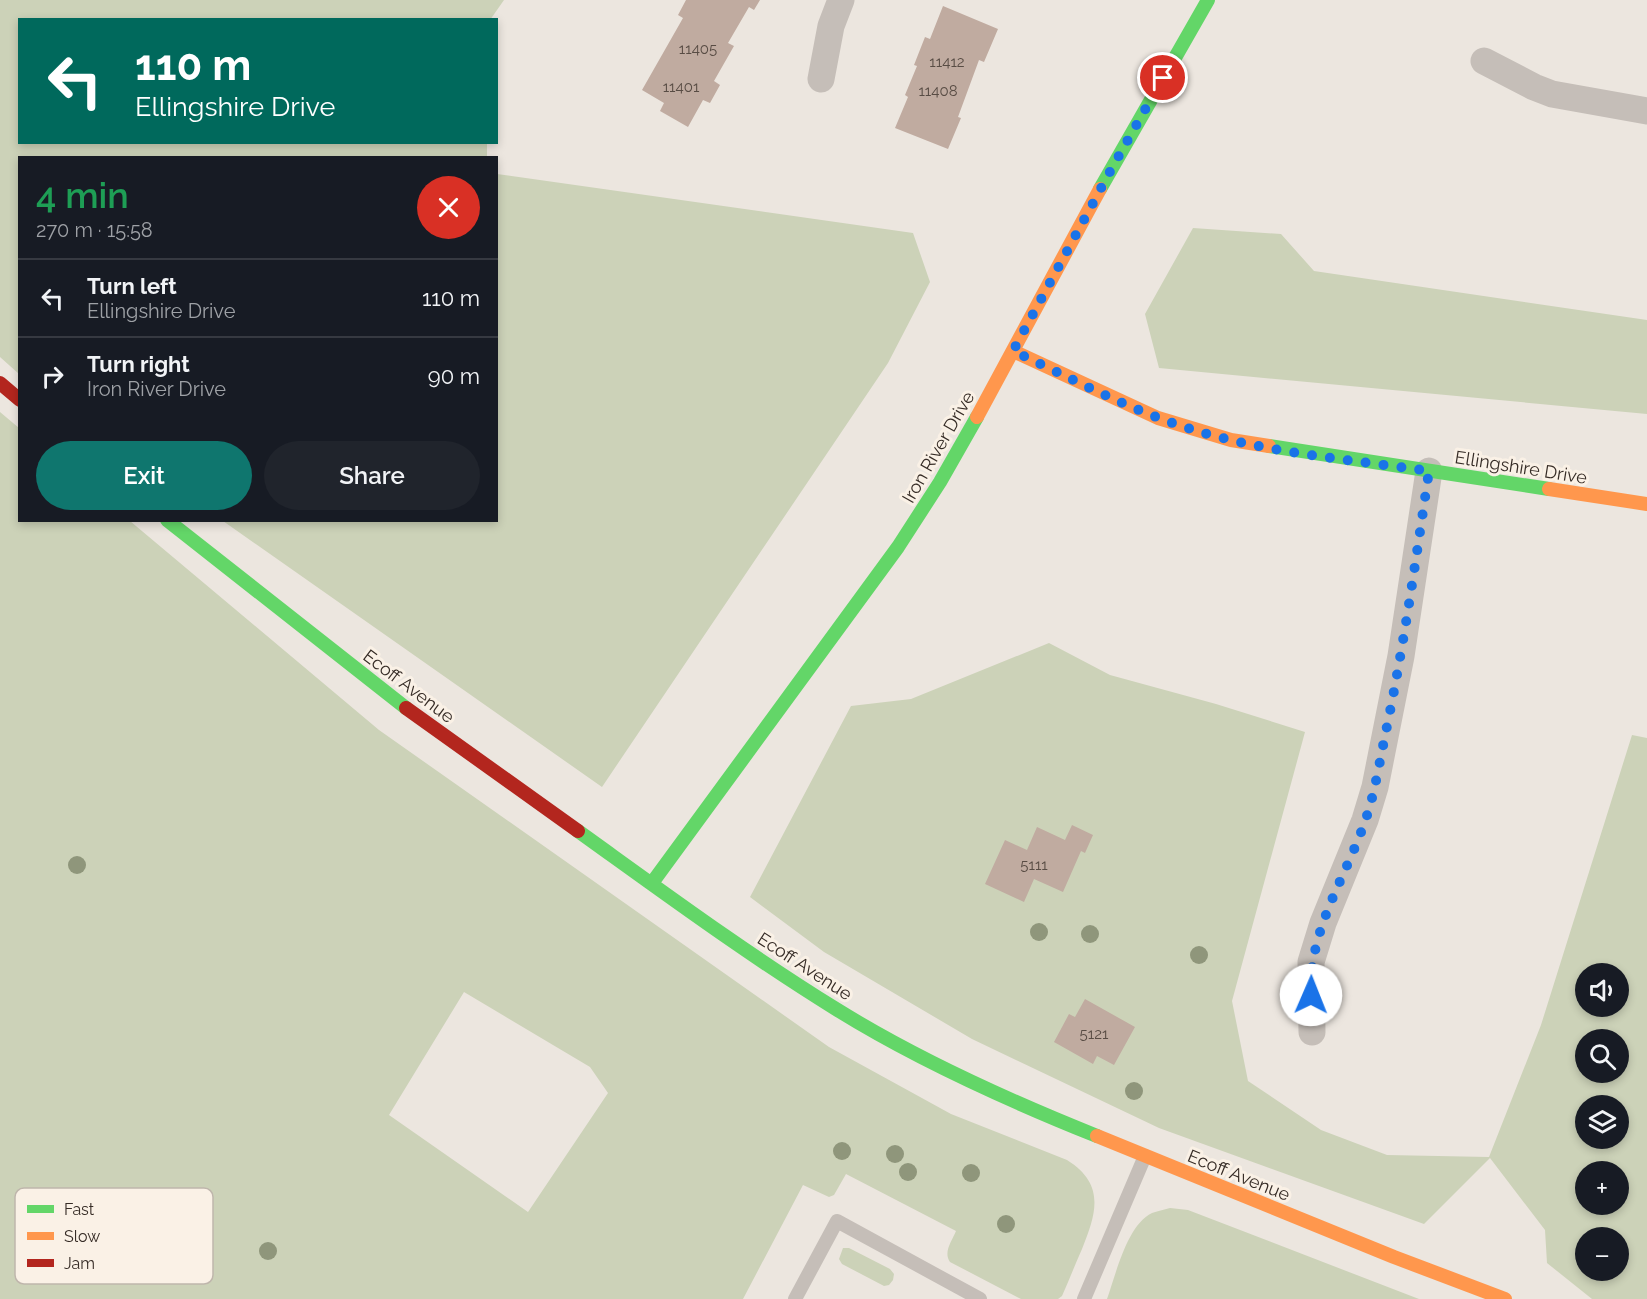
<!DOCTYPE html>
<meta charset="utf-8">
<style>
body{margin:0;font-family:Raleway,sans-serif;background:#20242c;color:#f1f3f6;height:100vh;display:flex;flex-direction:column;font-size:22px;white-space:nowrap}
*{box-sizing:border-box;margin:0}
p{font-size:20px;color:#9ea1a6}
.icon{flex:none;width:33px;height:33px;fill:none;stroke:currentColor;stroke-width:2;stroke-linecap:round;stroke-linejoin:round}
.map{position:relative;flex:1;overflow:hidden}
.drawer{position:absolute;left:18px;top:156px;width:480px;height:366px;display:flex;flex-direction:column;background:#171b24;border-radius:0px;box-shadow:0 3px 9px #0003}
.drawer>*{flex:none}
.hud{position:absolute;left:18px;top:18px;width:480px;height:126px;border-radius:0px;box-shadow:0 3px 9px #0003;background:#00695c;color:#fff;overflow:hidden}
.controls{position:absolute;left:1575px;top:963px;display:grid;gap:12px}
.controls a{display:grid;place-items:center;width:54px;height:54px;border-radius:50%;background:#171b24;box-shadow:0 3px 9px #0003;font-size:30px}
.pin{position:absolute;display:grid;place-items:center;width:51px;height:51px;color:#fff;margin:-26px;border:3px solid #fff;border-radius:50%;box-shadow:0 2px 6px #0007}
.me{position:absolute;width:66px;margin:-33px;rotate:1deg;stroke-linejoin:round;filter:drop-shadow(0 0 4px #0008)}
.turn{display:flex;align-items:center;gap:21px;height:126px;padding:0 18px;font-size:27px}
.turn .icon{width:78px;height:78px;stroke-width:2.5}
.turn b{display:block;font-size:42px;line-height:51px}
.round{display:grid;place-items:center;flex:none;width:63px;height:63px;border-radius:32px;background:#20242c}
.overview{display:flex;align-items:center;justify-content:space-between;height:102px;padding:0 18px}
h1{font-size:36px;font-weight:600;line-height:45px;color:#1e9e55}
.primary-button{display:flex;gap:12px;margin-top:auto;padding:12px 18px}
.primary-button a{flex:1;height:69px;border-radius:36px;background:#0f766e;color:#fff;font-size:24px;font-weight:600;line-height:69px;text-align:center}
.primary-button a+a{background:#20242c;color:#f1f3f6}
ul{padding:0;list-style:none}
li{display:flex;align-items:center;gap:18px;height:78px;padding:0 18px;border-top:2px solid #363941}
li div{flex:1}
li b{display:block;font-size:22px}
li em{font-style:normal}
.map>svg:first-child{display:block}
.green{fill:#ccd2b8;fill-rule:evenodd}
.building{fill:#c0aba0}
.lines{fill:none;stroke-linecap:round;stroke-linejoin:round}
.lane{stroke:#c5beb8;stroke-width:14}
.street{stroke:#c5beb8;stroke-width:27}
.fast{stroke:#63d668;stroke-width:14}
.slow{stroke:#ff974d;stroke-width:14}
.jam{stroke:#b3261e;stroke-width:14}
.tree{fill:#8f967b}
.route{stroke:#1a73e8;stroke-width:10;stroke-dasharray:0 18}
.labels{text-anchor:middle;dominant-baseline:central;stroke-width:6;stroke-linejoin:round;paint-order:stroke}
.number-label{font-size:15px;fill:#584c44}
.street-label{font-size:18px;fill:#362c26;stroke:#faf1e6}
.key{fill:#faf1e6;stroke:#bfb6ac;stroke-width:1.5}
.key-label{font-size:16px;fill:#362c26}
</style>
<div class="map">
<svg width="1647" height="1299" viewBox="0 0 1647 1299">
<rect width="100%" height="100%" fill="#ece6df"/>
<path class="green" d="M0 0H504L490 20H20V142H487V157L20 158 19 374 0 357Z
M497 174 913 233 930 282 888 363 602 787 223 521 496 520Z
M1193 228 1281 234 1314 271 1647 320V414L1159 368 1145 314Z
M0 412 19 428 20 520 130 521 379 730 829 1047 951 1114 1067 1160C1105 1184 1097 1212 1082 1249 1075 1265 1069 1280 1062 1296L1058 1299H1021L950 1262C943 1252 952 1241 956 1231L846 1174 834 1195 829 1197 803 1185 743 1299H0ZM464 992 590 1067 608 1093 528 1212 389 1115Z
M1049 643 1110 675 1216 704 1305 732 1232 1001 1248 1081 1321 1130 1387 1155 1489 1157 1541 1025 1632 735 1647 738V1299H1592L1547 1263 1545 1230 1490 1158 1424 1224 1159 1128 972 1039 824 952 750 897 851 706 911 699ZM1586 974H1618V1006H1586ZM1586 1040H1618V1072H1586ZM1586 1106H1618V1138H1586ZM1586 1172H1618V1204H1586ZM1586 1238H1618V1270H1586Z
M1170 1208 1188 1210 1419 1299H1107C1116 1274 1127 1225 1152 1213 1157 1211 1164 1210 1170 1208Z
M843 1248H849L890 1269 894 1274 893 1280 889 1285 884 1286 842 1264 839 1259Z"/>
<path class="building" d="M686 0H760L754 10 749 7 728 43 734 46 714 81 720 85 710 103 703 100 688 127 660 111 664 103 642 90 683 18 678 15Z
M943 6 998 29 984 62 979 60 958 117 961 118 948 149 895 128 908 97 905 95 917 66 914 65 925 37 930 39Z
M1072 825 1093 835 1085 853 1081 851 1063 892 1034 879 1024 902 985 884 1005 840 1027 850 1037 827 1065 840Z
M1085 999 1135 1027 1114 1065 1097 1056 1093 1064 1054 1042 1069 1014 1075 1017Z"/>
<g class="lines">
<path class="lane" d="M795 1299 837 1221 980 1299
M1084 1299 1145 1156"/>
<path class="street" d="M1484 61 1534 87 1552 94 1647 111
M821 79 831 26 841 0
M1312 1032 1311 962 1323 923 1365 820 1375 787 1401 656 1429 471"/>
<path class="fast" d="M1100 189 1208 0
M1269 446 1549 489
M167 520 406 708
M578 831C663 892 747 954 836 1009 918 1060 1007 1100 1097 1136
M652 883 898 547 940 482 977 417"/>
<path class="slow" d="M1013 351 1158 418 1231 440 1269 446
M977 417 1100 189
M1549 489 1647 504
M1097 1136 1394 1257 1505 1299"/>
<path class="jam" d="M0 383 20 400
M406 708 578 831"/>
</g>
<g class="tree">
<circle cx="77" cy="865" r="9"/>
<circle cx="1039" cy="932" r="9"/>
<circle cx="1090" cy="934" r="9"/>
<circle cx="1199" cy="955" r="9"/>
<circle cx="1134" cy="1091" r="9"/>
<circle cx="842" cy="1151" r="9"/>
<circle cx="895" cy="1154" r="9"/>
<circle cx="908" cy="1172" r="9"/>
<circle cx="971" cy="1173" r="9"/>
<circle cx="1006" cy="1224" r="9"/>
<circle cx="268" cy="1251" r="9"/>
</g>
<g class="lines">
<path class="route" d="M1163 78 1112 168 1013 351C1071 378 1133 412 1194 430 1268 453 1352 460 1429 471 1416 558 1404 645 1386 731 1381 755 1377 779 1371 802 1353 869 1308 924 1311 995"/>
</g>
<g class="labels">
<g class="number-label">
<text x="698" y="49">11405</text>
<text x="947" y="62">11412</text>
<text x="681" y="87">11401</text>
<text x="938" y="91">11408</text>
<text x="1034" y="865">5111</text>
<text x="1094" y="1034">5121</text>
</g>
<g class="street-label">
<text transform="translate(938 447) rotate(-60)">Iron River Drive</text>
<text transform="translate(1521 467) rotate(9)">Ellingshire Drive</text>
<text transform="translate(409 686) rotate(37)">Ecoff Avenue</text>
<text transform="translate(805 966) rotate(33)">Ecoff Avenue</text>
<text transform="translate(1239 1175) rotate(22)">Ecoff Avenue</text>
</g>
</g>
<rect x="15" y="1188" width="198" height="96" rx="9" class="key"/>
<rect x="27" y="1205" width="27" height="8" fill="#63d668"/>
<rect x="27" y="1232" width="27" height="8" fill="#ff974d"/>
<rect x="27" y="1259" width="27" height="8" fill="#b3261e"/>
<g class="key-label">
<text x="64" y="1215">Fast</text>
<text x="64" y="1242">Slow</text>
<text x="64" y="1269">Jam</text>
</g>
</svg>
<div class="controls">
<a><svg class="icon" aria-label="sound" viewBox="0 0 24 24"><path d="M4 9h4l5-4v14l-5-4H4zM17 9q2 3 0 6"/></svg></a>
<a><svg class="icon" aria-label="search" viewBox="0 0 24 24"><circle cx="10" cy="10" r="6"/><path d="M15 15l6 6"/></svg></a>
<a><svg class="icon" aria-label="layers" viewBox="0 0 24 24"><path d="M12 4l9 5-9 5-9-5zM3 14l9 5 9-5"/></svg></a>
<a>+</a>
<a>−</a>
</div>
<div class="pin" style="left:1163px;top:78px;background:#d93025"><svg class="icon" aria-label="arrive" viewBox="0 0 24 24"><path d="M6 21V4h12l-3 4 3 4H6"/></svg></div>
<svg class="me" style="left:1311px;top:995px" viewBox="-20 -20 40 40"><circle r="19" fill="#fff"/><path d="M0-13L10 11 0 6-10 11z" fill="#1a73e8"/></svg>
<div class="hud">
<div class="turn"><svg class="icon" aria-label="left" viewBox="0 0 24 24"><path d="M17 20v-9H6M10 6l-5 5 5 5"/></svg><div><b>110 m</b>Ellingshire Drive</div></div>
</div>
<section class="drawer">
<div class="overview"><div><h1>4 min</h1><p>270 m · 15:58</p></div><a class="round" style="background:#d93025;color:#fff"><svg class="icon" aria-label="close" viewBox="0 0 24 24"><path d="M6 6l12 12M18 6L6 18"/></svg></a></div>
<ul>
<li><svg class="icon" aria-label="left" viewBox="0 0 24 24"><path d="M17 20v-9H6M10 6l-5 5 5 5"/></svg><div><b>Turn left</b><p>Ellingshire Drive</p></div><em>110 m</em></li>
<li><svg class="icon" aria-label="right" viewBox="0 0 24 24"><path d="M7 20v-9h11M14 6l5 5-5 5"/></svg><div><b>Turn right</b><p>Iron River Drive</p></div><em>90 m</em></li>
</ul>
<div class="primary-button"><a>Exit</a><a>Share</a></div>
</section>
</div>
